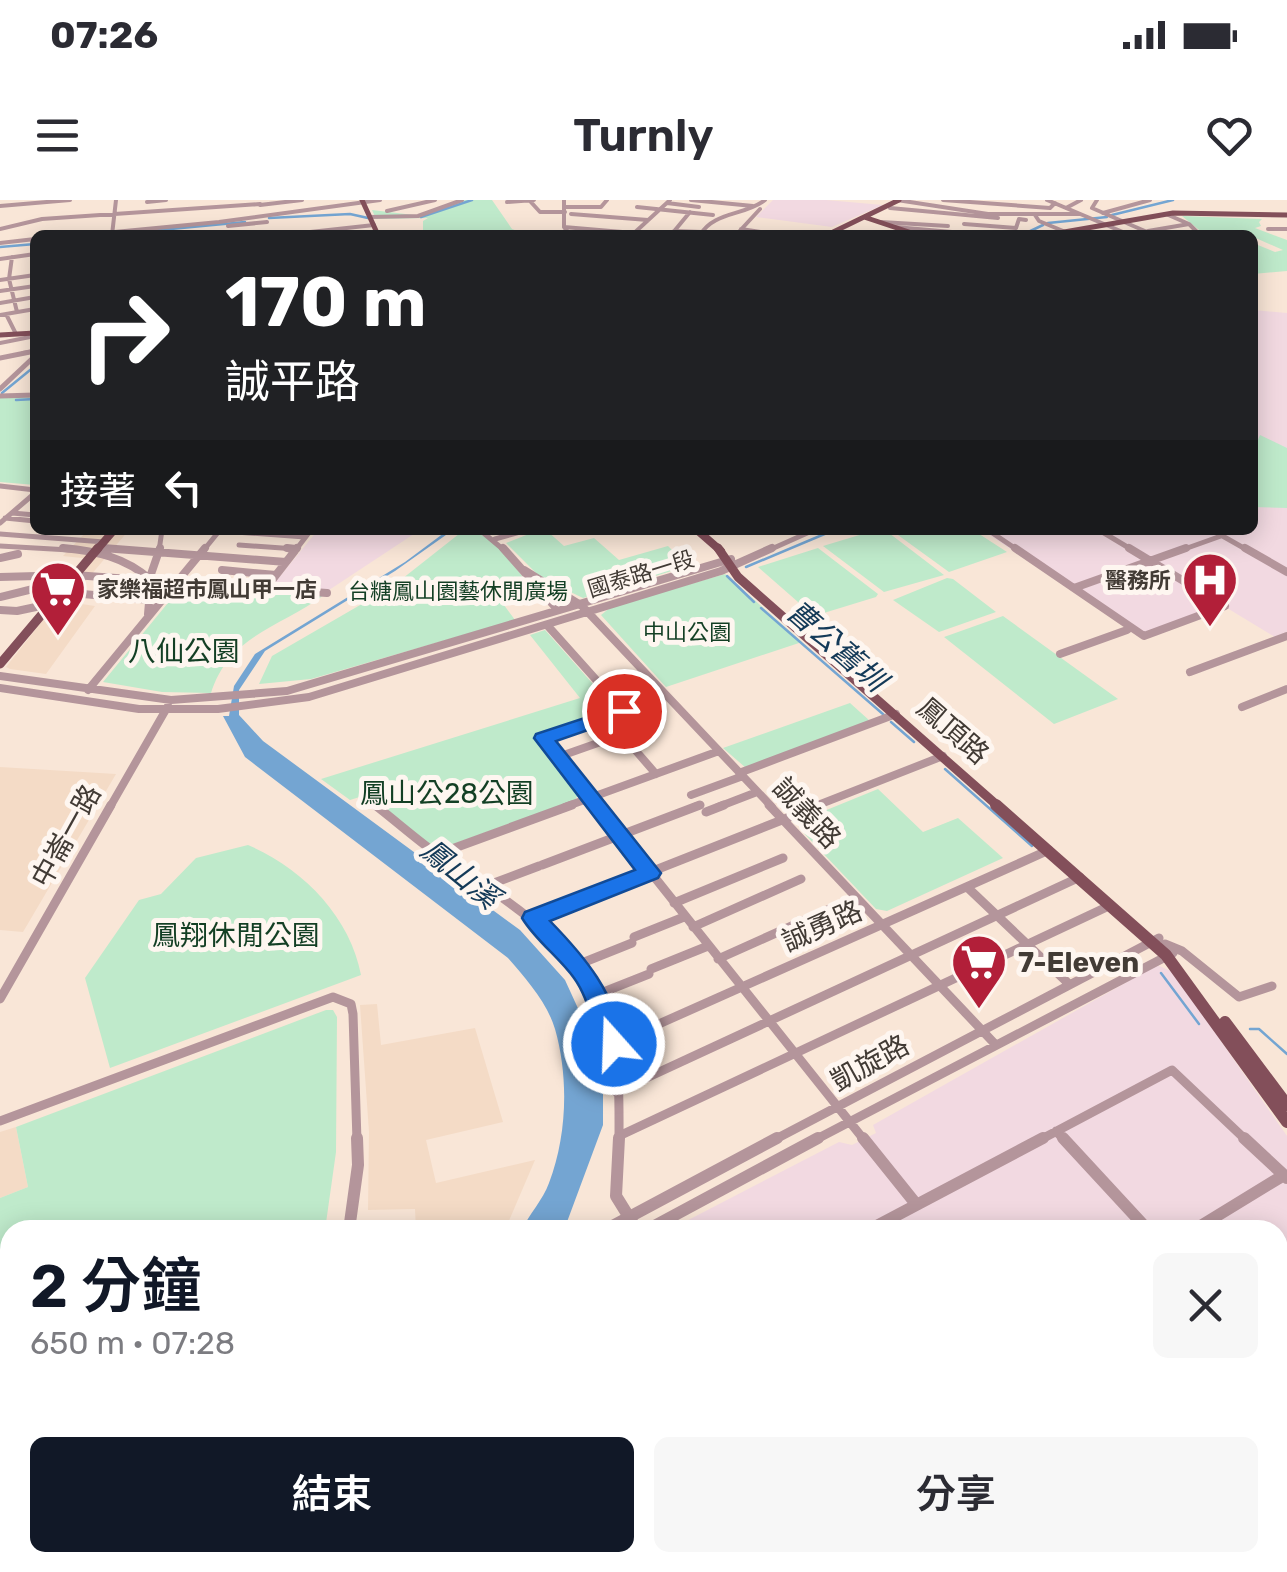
<!DOCTYPE html>
<html lang="zh-TW">
<meta charset="utf-8">
<style>
body{margin:0;font-family:Rubik,"Noto Sans TC",sans-serif;background:#f7f7f7;color:#2b2b33;height:100vh;display:flex;flex-direction:column;font-size:38px;white-space:nowrap}
*{box-sizing:border-box;margin:0}
p{font-size:32px;color:#7c7c81}
.icon{flex:none;width:55px;height:55px;fill:none;stroke:currentColor;stroke-width:2;stroke-linecap:round;stroke-linejoin:round}
.map{position:relative;flex:1;overflow:hidden}
.side{position:absolute;left:0px;top:1020px;width:1288px;height:352px;display:flex;flex-direction:column;background:#fff;border-radius:30px 30px 0 0;box-shadow:0 5px 25px #0003}
.side>*{flex:none}
.guide{position:absolute;left:30px;top:30px;width:1228px;height:305px;border-radius:15px;box-shadow:0 5px 25px #0003;background:#202124;color:#fff;overflow:hidden}
.pin{position:absolute;display:grid;place-items:center;width:85px;height:85px;color:#fff;margin:-42px;border:5px solid #fff;border-radius:50%;box-shadow:0 2px 10px #0007}
.me{position:absolute;width:110px;margin:-55px;rotate:340deg;stroke-linejoin:round;filter:drop-shadow(0 0 8px #0008)}
.turn{display:flex;align-items:center;gap:35px;height:210px;padding:0 30px;font-size:45px}
.turn .icon{width:130px;height:130px;stroke-width:2.5}
.turn b{display:block;font-size:70px;line-height:85px}
.then{display:flex;align-items:center;height:95px;padding:0 30px;background:#0003;gap:20px;font-size:38px}
.round{display:grid;place-items:center;flex:none;width:105px;height:105px;border-radius:15px;background:#f7f7f7}
.headline{display:flex;align-items:center;justify-content:space-between;height:170px;padding:0 30px}
h1{font-size:60px;font-weight:600;line-height:75px;color:#111827}
.primary-button{display:flex;gap:20px;margin-top:auto;padding:20px 30px}
.primary-button a{flex:1;height:115px;border-radius:15px;background:#111827;color:#fff;font-size:40px;font-weight:600;line-height:115px;text-align:center}
.primary-button a+a{background:#f7f7f7;color:#2b2b33}
.status{display:flex;justify-content:space-between;align-items:center;height:70px;padding:0 50px;background:#fff;direction:ltr}
.status svg{height:28px;fill:currentColor}
header{display:flex;justify-content:space-between;align-items:center;height:130px;padding:0 30px;background:#fff;font-size:45px;font-weight:600}
.map>svg:first-child{display:block}
.built{fill:#f4dbc6}
.education{fill:#f2d9e1}
.green{fill:#bfeacb}
.water{fill:#74a5d2}
.lines{fill:none;stroke-linecap:round;stroke-linejoin:round}
.stream{stroke:#74a5d2;stroke-width:2.5}
.minor-far4{stroke:#b4959b;stroke-width:4}
.minor-far3{stroke:#b4959b;stroke-width:5}
.minor-far2{stroke:#b4959b;stroke-width:8}
.minor-far1{stroke:#b4959b;stroke-width:9}
.minor{stroke:#b4959b;stroke-width:12}
.major-far3{stroke:#834f5a;stroke-width:5}
.major-far2{stroke:#834f5a;stroke-width:8}
.major-far1{stroke:#834f5a;stroke-width:9}
.major{stroke:#834f5a;stroke-width:12}
.route{fill:#1a73e8;stroke:#114b97;stroke-width:2.5}
.labels{text-anchor:middle;dominant-baseline:central;stroke-width:10;stroke-linejoin:round;paint-order:stroke}
.far-street-label{font-size:22px;fill:#423b35;stroke:#fef6f0}
.far-poi-label{font-size:22px;font-weight:bold;fill:#423b35;stroke:#fef6f0;text-anchor:end}
.far-park-label{font-size:22px;fill:#133f24;stroke:#fef6f0}
.park-label{font-size:28px;fill:#133f24;stroke:#fef6f0}
.street-label{font-size:28px;fill:#423b35;stroke:#fef6f0}
.poi-label{font-size:28px;font-weight:bold;fill:#423b35;stroke:#fef6f0;text-anchor:start}
.water-label{font-size:30px;font-style:italic;fill:#143a58;stroke:#fef6f0}
</style>
<div class="status"><b>07:26</b><svg viewBox="0 0 49 12"><path d="M0 12V9h3v3zM5 12V6h3v6zM10 12V3h3v9zM15 12V0h3v12zM26 1h20v11H26zM47 4h2v5h-2z"/></svg></div>
<header><svg class="icon" aria-label="menu" viewBox="0 0 24 24"><path d="M4 6h16M4 12h16M4 18h16"/></svg>Turnly<svg class="icon" aria-label="heart" viewBox="0 0 24 24"><path d="M12 20l-8-8c-3-5 5-10 8-4 3-6 11-1 8 4z"/></svg></header>
<div class="map">
<svg width="1287" height="1372" viewBox="0 0 1287 1372">
<rect width="100%" height="100%" fill="#f9e6d7"/>
<path class="built" d="M88 330H129L68 402 95 406 46 474 10 469 6 467 91 359 63 356Z
M0 567 116 574 23 732 0 730Z
M377 804 381 845 475 828 503 922 426 940 436 983 535 960 505 1030H416L415 1009 368 1010 369 932 360 805Z
M16 927 28 987 0 998V932Z"/>
<path class="education" d="M773 0H826L883 5 832 27 756 17Z
M1253 110 1287 113V432L1275 437 1227 408 1144 438 982 330H1252Z
M318 330H420L329 390 272 386Z
M1157 765 1173 772 1287 936V1372H463L465 1362H1278V1030H669L839 942 852 945 876 933 873 925Z"/>
<path class="green" d="M465 0H492L512 29 528 35H423V21L428 18 376 19 372 10 422 16Z
M1182 16 1262 19 1259 22 1261 26 1255 28 1287 40V71L1253 74V43L1275 52 1283 50 1242 32 1204 34Z
M0 197H35V285L0 282Z
M1260 235 1287 248V308L1253 307V241L1257 242Z
M464 330C494 330 517 372 534 391L501 401 515 420 311 479 259 484 272 456 393 386Z
M539 330H546L564 346 594 338 619 360 668 346 688 366 583 398 541 378 506 343Z
M876 330H885L944 375 884 392 823 346Z
M891 330H973L1007 352 949 372Z
M818 348 878 394 876 397 814 416 758 367Z
M725 374 802 442 666 487 601 415 611 407Z
M947 378 953 379 996 412 939 432 893 400Z
M187 385 324 395C281 427 229 435 211 493L162 492 103 482 181 387Z
M1003 416 1118 499 1054 524 944 437Z
M545 430 617 511 535 539 578 595 575 600 445 647 432 646 366 595 350 600 321 579 580 498 530 435Z
M850 503 870 521 746 568 723 548Z
M878 589 923 632 958 618 1003 658 887 711 876 709 800 629 802 620Z
M248 645C302 668 350 716 361 775L110 868 85 778 139 700 161 694 196 658Z
M326 810H333L337 817 336 952 325 1030H10V1350L0 1355V998L28 987 16 927Z
M82 1363V1362L278 1363 276 1372H64Z"/>
<path class="water" d="M448 330H453L395 371 265 451 239 490V515L263 541 520 730 565 780 603 863V925L564 1030H522C529 1014 543 1000 549 983 567 936 569 878 555 829 547 802 526 779 508 758L245 557 223 516H229L234 486 255 454 405 362Z"/>
<g class="lines">
<path class="stream" d="M1112 15 1173 0
M421 17 472 0
M269 18 350 14 368 18
M1048 23 1107 17
M118 34 245 22
M1022 35 1043 25
M0 47 35 44
M2 193 35 166
M16 200 35 199
M746 367 834 330
M727 376 754 402
M761 408 884 515
M891 522 914 542
M945 569 1032 646
M1161 773 1199 824
M1250 829H1259L1287 854"/>
<path class="minor-far4" d="M529 0 540 12H565
M564 0V27L570 35
M691 0 753 6
M897 0 988 14H1079
M943 0 1050 8 1055 3
M1047 0 1130 35
M1097 0 1092 8 1154 35
M147 2 166 0
M507 2 534 0
M667 3 699 7
M260 5 302 0
M0 6 70 0
M565 7H601L607 0
M637 7 713 15
M890 8 998 18
M1066 8 1081 0
M387 11 435 0
M1103 13 1150 0
M571 14 648 20
M1166 14 1189 24 1200 35
M1035 15 1039 21 1068 33
M370 17 418 16 462 0
M881 22 948 26
M964 24 1016 28 1019 19 1026 20
M228 26 267 22
M564 27 634 33
M895 27 986 35
M0 29 42 19 260 4
M741 29 779 35
M1268 29H1287
M674 31 702 32
M1148 31 1189 24
M838 34 846 35
M83 35 219 22 380 0
M112 35 116 0
M283 35 374 25
M632 35 670 0
M671 35 690 12
M700 35C714 11 745 16 765 0
M736 35 760 9
M0 43 35 39
M12 57 9 79 17 112
M0 59 35 54
M0 80 35 75
M0 91 35 86
M0 103 35 97
M6 114 16 134
M0 115 35 109
M0 143 35 136
M23 153 35 151"/>
<path class="minor-far3" d="M0 158 35 151
M0 189 35 156
M0 196 35 195
M0 286 35 290
M12 313 35 315
M5 318 35 321
M0 323 35 293
M208 330 305 337
M480 330 505 351
M988 330 1019 351
M1099 330 1134 351
M1212 330 1249 351
M0 334 104 342
M495 339 527 330
M239 345 296 349
M0 346 87 351
M98 348 136 351
M159 351 162 330
M203 351 220 330
M295 351 311 330
M767 351 814 330
M1179 351 1221 336"/>
<path class="minor-far2" d="M63 348C96 351 125 357 151 380L148 414
M103 348 286 362
M287 348 296 349
M503 348 557 409
M1015 348 1144 436 1225 406
M1129 348 1225 406
M1245 348 1287 372
M0 358 18 354
M222 370 276 375
M524 370 582 406 772 607
M0 377 74 375 327 393
M150 377 160 348
M266 388 297 348
M1074 388 1186 348
M60 392 151 400
M0 397 45 386
M0 410 17 411 50 404
M547 425 624 511 544 538 599 607
M1060 454 1127 430
M1190 472 1287 436
M0 476 171 500 287 491 731 359
M0 488 139 509H218L309 497 721 371 772 348
M88 490 205 348
M1242 507 1287 489
M630 544 656 574
M558 557 612 538
M739 573 896 514
M691 595 743 576
M365 597 378 607
M110 607 168 506
M565 607 719 551
M694 607 700 605
M718 607 757 592
M813 607 943 556"/>
<path class="minor-far1" d="M375 605C397 622 418 641 441 657 514 705 592 750 613 841 620 872 619 909 619 941
M597 605 865 941
M769 605 994 843
M706 612 724 605
M438 654 572 605
M542 665 700 605
M486 686 539 666
M967 687 1069 784
M674 703 783 658
M534 718 820 605
M693 727 801 679
M634 737 684 717
M1165 744 1182 751 1239 797 1272 786
M718 759 834 707
M577 765 632 743
M651 769 708 746
M596 795 649 774
M0 799 111 605
M614 844 1049 650
M616 892 1080 677
M0 921 333 797 351 804 353 814 357 941
M1056 931 1065 941
M619 936 1111 705
M772 941 1159 738
M813 941 1173 753
M1038 941 1172 870 1247 941"/>
<path class="minor" d="M619 938 616 996 637 1030
M863 938 916 1004
M1063 938 1148 1030
M1244 938 1287 978
M349 1030 358 965 357 938
M605 1030 777 938
M647 1030 818 938
M869 1030 1043 938
M1194 1030 1284 975
M1278 1170 1287 1181
M545 1362 549 1372
M670 1362 674 1372
M705 1362 710 1372
M933 1362 939 1372
M1118 1362 1125 1372
M1278 1362 1286 1372
M0 1371 16 1362
M32 1372 51 1362
M295 1372 297 1362
M644 1372 660 1362"/>
<path class="major-far3" d="M362 0 378 35
M864 17 918 35
M827 35 899 0
M1047 35 1173 13 1287 15
M0 135 35 133"/>
<path class="major-far2" d="M697 330 721 351
M96 351 114 330"/>
<path class="major-far1" d="M718 348 738 377 999 607
M0 464 98 348"/>
<path class="major" d="M996 605 1166 755 1287 922
M1225 822 1287 905"/>
</g>
<path class="route" d="M624 505 631 507V515L556 541 661 673 658 678 550 721C589 761 611 790 626 844L623 851 614 854 604 851C592 828 590 800 574 778 559 757 536 741 522 718L525 712 635 670 534 538 536 534Z"/>
<defs>
<g id="hospital-pin" transform="scale(2.875)"><path d="M0 17L-7.5 6A9.5 9.5 0 1 1 7.5 6Z" fill="#b21f39" stroke="#fef6f0"/><path d="M-5-5h3v3.5h4V-5h3V5h-3V1.5h-4V5h-3Z" fill="#fff"/></g>
<g id="supermarket-pin" transform="scale(2.875)"><path d="M0 17L-7.5 6A9.5 9.5 0 1 1 7.5 6Z" fill="#b21f39" stroke="#fef6f0"/><path d="M-6-5.5h2.5l.6 2H6L4.5 2H-2.5L-4.4-4H-6ZM-1.5 3.2a1.3 1.3 0 1 0 .1 0ZM3 3.2a1.3 1.3 0 1 0 .1 0Z" fill="#fff"/></g>
</defs>
<g fill-rule="evenodd">
<use href="#hospital-pin" x="1210" y="380"/>
<use href="#supermarket-pin" x="58" y="389"/>
<use href="#supermarket-pin" x="979" y="762"/>
</g>
<g class="labels">
<g class="far-street-label">
<text transform="translate(641 374) rotate(-17)">國泰路一段</text>
</g>
<g class="far-poi-label">
<text x="1171" y="380">醫務所</text>
<text x="97" y="389" text-anchor="start">家樂福超市鳳山甲一店</text>
</g>
<g class="far-park-label">
<text x="458" y="391">台糖鳳山園藝休閒廣場</text>
<text x="687" y="432">中山公園</text>
</g>
<g class="park-label">
<text x="184" y="451">八仙公園</text>
<text x="447" y="593">鳳山公28公園</text>
<text x="236" y="735">鳳翔休閒公園</text>
</g>
<g class="street-label">
<text transform="translate(953 531) rotate(41)">鳳頂路</text>
<text transform="translate(807 613) rotate(47)">誠義路</text>
<text transform="translate(66 636) rotate(-61)">中崙一路</text>
<text transform="translate(822 726) rotate(-24)">誠勇路</text>
<text transform="translate(870 863) rotate(-29)">凱旋路</text>
</g>
<g class="poi-label">
<text x="1018" y="762">7-Eleven</text>
</g>
<g class="water-label">
<text transform="translate(836 446) rotate(41)">曹公舊圳</text>
<text transform="translate(460 674) rotate(39)">鳳山溪</text>
</g>
</g>
</svg>
<div class="pin" style="left:624px;top:511px;background:#d93025"><svg class="icon" aria-label="arrive" viewBox="0 0 24 24"><path d="M6 21V4h12l-3 4 3 4H6"/></svg></div>
<svg class="me" style="left:614px;top:844px" viewBox="-20 -20 40 40"><circle r="17" fill="#1a73e8" stroke="#fff" stroke-width="3"/><path d="M0-11L8 9 0 5-8 9z" fill="#fff"/></svg>
<div class="guide">
<div class="turn"><svg class="icon" aria-label="right" viewBox="0 0 24 24"><path d="M7 20v-9h11M14 6l5 5-5 5"/></svg><div><b>170 m</b>誠平路</div></div>
<div class="then">接著<svg class="icon" aria-label="left" viewBox="0 0 24 24"><path d="M17 20v-9H6M10 6l-5 5 5 5"/></svg></div>
</div>
<section class="side">
<div class="headline"><div><h1>2 分鐘</h1><p>650 m · 07:28</p></div><a class="round"><svg class="icon" aria-label="close" viewBox="0 0 24 24"><path d="M6 6l12 12M18 6L6 18"/></svg></a></div>
<div class="primary-button"><a>結束</a><a>分享</a></div>
</section>
</div>
